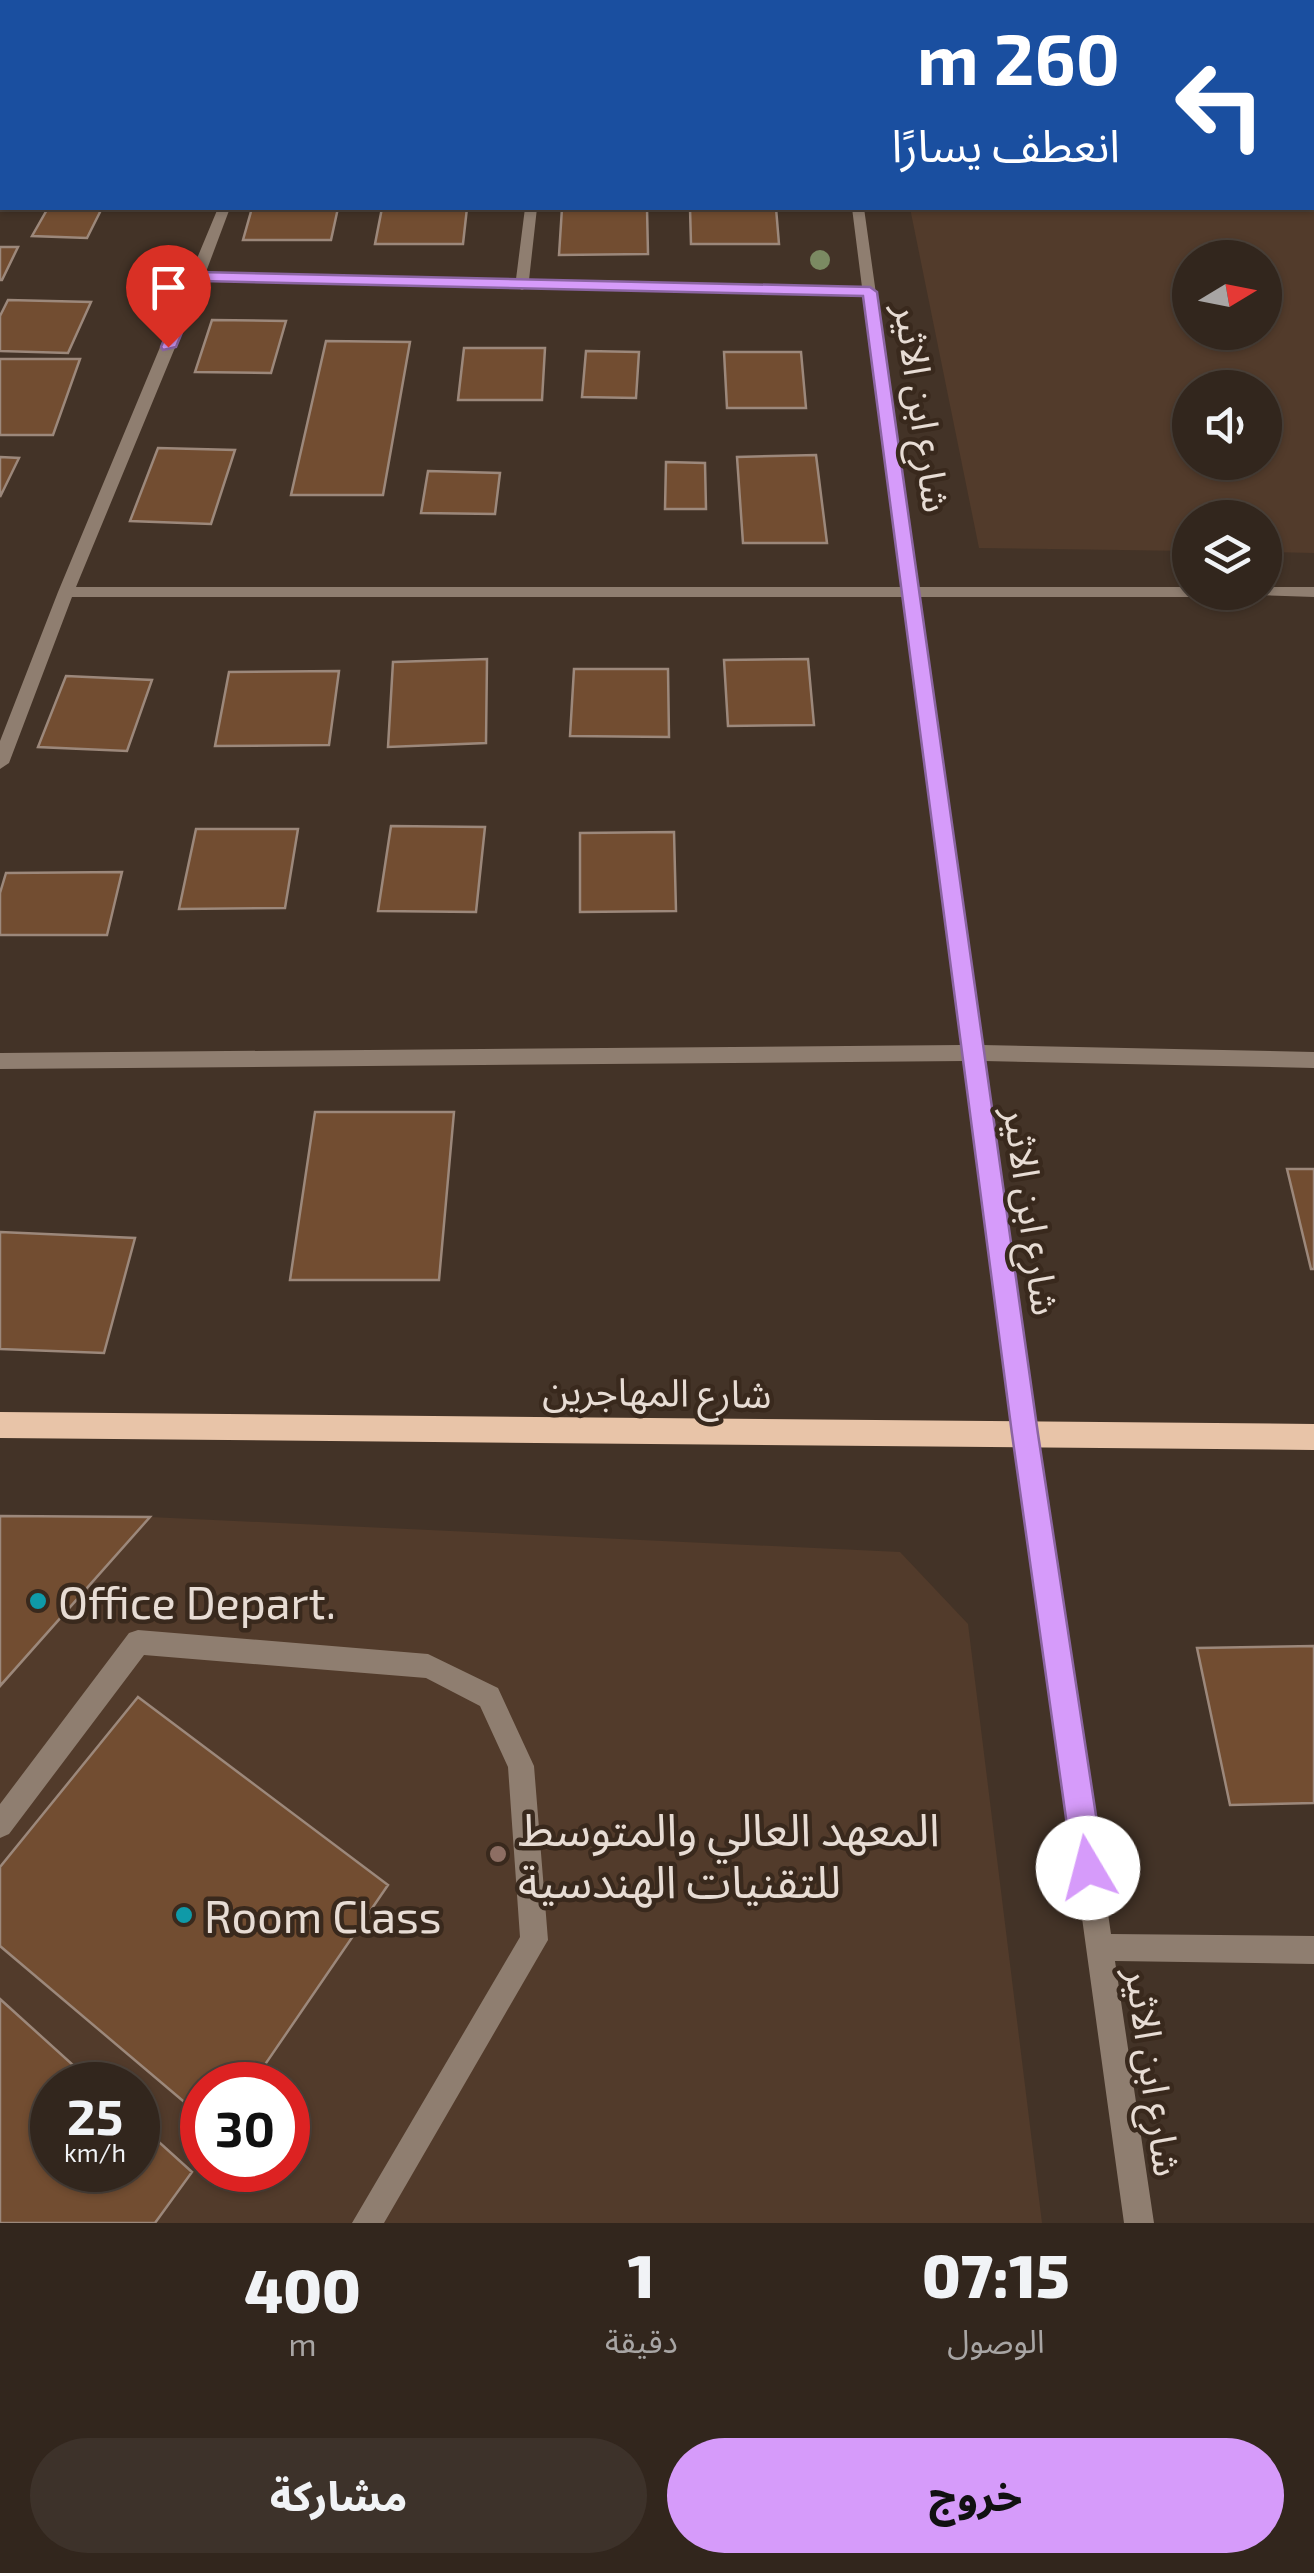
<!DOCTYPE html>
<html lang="ar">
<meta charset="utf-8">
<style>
body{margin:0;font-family:"Exo 2","Noto Sans Arabic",sans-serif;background:#3d322a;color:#f1f3f6;direction:rtl;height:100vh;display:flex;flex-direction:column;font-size:38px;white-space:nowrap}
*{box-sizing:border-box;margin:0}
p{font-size:32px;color:#a8a5a4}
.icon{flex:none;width:55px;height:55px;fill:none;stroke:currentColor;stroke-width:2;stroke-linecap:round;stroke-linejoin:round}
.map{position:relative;height:2223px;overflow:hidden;direction:ltr}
.sheet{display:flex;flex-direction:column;background:#32261d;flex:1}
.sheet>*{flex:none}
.guide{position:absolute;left:0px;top:0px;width:1315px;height:210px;box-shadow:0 2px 8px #0004,0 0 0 2px #4d433b;direction:rtl;background:#1a4fa0;color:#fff;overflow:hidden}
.needle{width:65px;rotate:80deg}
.buttons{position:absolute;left:1172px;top:240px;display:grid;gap:20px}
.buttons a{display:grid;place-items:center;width:110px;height:110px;border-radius:50%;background:#32261d;box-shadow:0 2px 8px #0004,0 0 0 2px #4d433b;font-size:50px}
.speed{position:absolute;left:30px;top:2062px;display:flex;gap:20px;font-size:50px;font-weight:700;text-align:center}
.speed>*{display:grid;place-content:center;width:130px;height:130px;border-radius:50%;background:#32261d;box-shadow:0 2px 8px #0004,0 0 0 2px #4d433b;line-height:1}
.speed small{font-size:25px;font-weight:400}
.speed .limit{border:15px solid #d22;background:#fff;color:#111}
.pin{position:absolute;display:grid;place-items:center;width:85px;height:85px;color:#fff;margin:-102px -42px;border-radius:50% 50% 50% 0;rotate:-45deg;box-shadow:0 0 10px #0007}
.pin .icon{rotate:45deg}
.me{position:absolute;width:110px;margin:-55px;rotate:352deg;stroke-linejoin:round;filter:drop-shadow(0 0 8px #0008)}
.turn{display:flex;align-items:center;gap:35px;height:210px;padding:0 30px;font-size:45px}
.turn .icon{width:130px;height:130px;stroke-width:2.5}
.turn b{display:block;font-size:70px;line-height:85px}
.eta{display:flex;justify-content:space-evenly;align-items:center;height:170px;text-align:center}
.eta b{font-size:60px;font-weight:800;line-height:70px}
.action{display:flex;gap:20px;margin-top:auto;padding:20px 30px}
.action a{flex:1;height:115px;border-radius:60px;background:#d69bfa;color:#111;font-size:40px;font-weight:800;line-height:115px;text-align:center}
.action a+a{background:#3d322a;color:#f1f3f6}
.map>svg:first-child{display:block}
.built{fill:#523b2b;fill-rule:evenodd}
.building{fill:#724d31;stroke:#9c887b;stroke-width:2.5}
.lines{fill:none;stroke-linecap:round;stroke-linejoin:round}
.lane{fill:#8f7e70;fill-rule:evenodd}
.street{fill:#8f7e70;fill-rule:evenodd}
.primary{fill:#e8c4a8;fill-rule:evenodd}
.tree{fill:#7b8a62}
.route{fill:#d69bfa;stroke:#8b65a2;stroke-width:2.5}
.culture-dot{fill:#0f9aa8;stroke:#39291d;stroke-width:4}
.education-dot{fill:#8d6e63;stroke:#39291d;stroke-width:4}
.labels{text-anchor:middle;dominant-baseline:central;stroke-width:9;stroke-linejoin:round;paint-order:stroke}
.street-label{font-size:38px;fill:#e7dcd4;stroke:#39291d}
.near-poi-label{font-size:45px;fill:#e7dcd4;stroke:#39291d;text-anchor:start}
</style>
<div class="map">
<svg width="1314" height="2223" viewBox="0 0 1314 2223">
<rect width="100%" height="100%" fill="#433327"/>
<path class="built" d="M1314 158V553L1265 552V518H1190V551L979 548 910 208H1312ZM1190 258H1265V332H1190ZM1190 388H1265V462H1190Z
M0 1516 150 1517 900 1552 968 1624 1042 2223H0ZM52 2085H138V2170H52ZM202 2085H288V2170H202Z"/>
<path class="building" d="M48 208H102L87 238 32 236Z
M252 208H338L331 240H243Z
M382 208H467L463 244H375Z
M562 208H647L648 254 559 255Z
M690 208H776L779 244H691Z
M0 247H18L2 280H0Z
M8 300 91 302 68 353 0 351V316Z
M212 320 286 321 271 373 195 372Z
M326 341 410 342 383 495H291Z
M464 348H545L542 400H458Z
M586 351 639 352 636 398 582 397Z
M724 352H801L806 408H727Z
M0 359H80L53 435H0Z
M158 448 235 450 211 524 130 521Z
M816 455 827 543H743L737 457Z
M0 457 19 458 0 497Z
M666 462 705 463 706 509H665Z
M428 471 500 473 495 514 421 513Z
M487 659 486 743 388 747 393 662Z
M808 659 814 725 728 726 724 660Z
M574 669H668L669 737 570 736Z
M339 671 329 745 215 746 229 672Z
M66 676 152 680 127 751 38 747Z
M391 826 485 827 476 912 378 911Z
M196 829H298L285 908 179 909Z
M674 832 676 911 580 912V833Z
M122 872 107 935H0V893L6 873Z
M315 1112H454L439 1280H290Z
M1287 1169H1314V1269H1311Z
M0 1232 135 1238 104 1353 0 1349Z
M0 1516 150 1517 0 1686Z
M1314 1646V1803L1230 1805 1197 1648Z
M138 1697 388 1885 251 2085H202V2117L0 1946V1867Z
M0 1999 95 2085H52V2170H138V2123L192 2172 155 2223H0Z"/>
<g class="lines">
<path class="lane" d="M138 1630 428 1654 498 1688 534 1766 548 1940 384 2223H352L520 1937 508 1767 480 1706 426 1678 144 1655 9 1834 0 1838V1804L129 1633Z"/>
<path class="street" d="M825 0H835L836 2H826Z
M1312 31H1314V37H1312Z
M1312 129H1314V135H1312Z
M218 208H230L206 272 516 279 525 208H537L529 280 862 287 852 208H864L917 587H1190V592H1197L1190 597H919L982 1045 1314 1052V1068L984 1061 1111 1934 1314 1936V1964L1115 1961 1154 2223H1124L964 1061 0 1069V1053L962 1045 903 597H72L9 763 0 769V741L58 592ZM203 280 516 287 522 290 528 287 863 295 902 587H76Z
M1265 587H1314V597L1259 595 1258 592H1265Z"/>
<path class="primary" d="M0 1412 1314 1424V1450L0 1438Z"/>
</g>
<circle class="tree" cx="820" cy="260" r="10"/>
<path class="route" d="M198 272 870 287 877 292 1038 1434 1104 1868 1099 1878 1088 1883 1078 1878 1073 1868 1012 1434 863 296 203 281 176 347 163 350 161 347 190 276Z"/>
<g class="culture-dot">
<circle cx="38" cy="1601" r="10"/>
<circle cx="184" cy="1915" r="10"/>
</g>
<circle class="education-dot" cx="498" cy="1854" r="10"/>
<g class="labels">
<g class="street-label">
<text transform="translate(924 408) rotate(82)">شارع ابن الاثير</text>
<text transform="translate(1033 1211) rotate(82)">شارع ابن الاثير</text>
<text transform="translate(657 1391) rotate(1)">شارع المهاجرين</text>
<text transform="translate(1155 2072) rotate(82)">شارع ابن الاثير</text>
</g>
<g class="near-poi-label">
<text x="58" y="1601">Office Depart.</text>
<text x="518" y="1828">المعهد العالي والمتوسط<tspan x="518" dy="52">للتقنيات الهندسية</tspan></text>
<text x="204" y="1915">Room Class</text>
</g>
</g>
</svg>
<div class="buttons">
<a><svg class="needle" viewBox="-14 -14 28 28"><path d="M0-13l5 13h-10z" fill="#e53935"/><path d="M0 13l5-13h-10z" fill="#a8a5a4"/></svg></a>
<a><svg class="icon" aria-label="sound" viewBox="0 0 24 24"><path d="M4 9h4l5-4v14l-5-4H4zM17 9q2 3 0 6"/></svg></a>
<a><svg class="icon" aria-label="layers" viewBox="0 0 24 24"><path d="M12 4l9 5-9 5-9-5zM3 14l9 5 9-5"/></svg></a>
</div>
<div class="speed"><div>25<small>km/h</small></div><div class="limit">30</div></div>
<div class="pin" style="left:168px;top:347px;background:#d93025"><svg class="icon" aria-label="arrive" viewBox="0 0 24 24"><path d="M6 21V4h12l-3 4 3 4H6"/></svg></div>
<svg class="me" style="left:1088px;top:1868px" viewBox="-20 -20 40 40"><circle r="19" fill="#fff"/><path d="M0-13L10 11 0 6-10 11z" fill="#d69bfa"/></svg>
<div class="guide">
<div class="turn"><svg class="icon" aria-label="left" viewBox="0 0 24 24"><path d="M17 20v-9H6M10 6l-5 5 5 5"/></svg><div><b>260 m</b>انعطف يسارًا</div></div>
</div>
</div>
<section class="sheet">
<div class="eta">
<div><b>07:15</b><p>الوصول</p></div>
<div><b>1</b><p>دقيقة</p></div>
<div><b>400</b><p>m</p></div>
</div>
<div class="action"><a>خروج</a><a>مشاركة</a></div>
</section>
